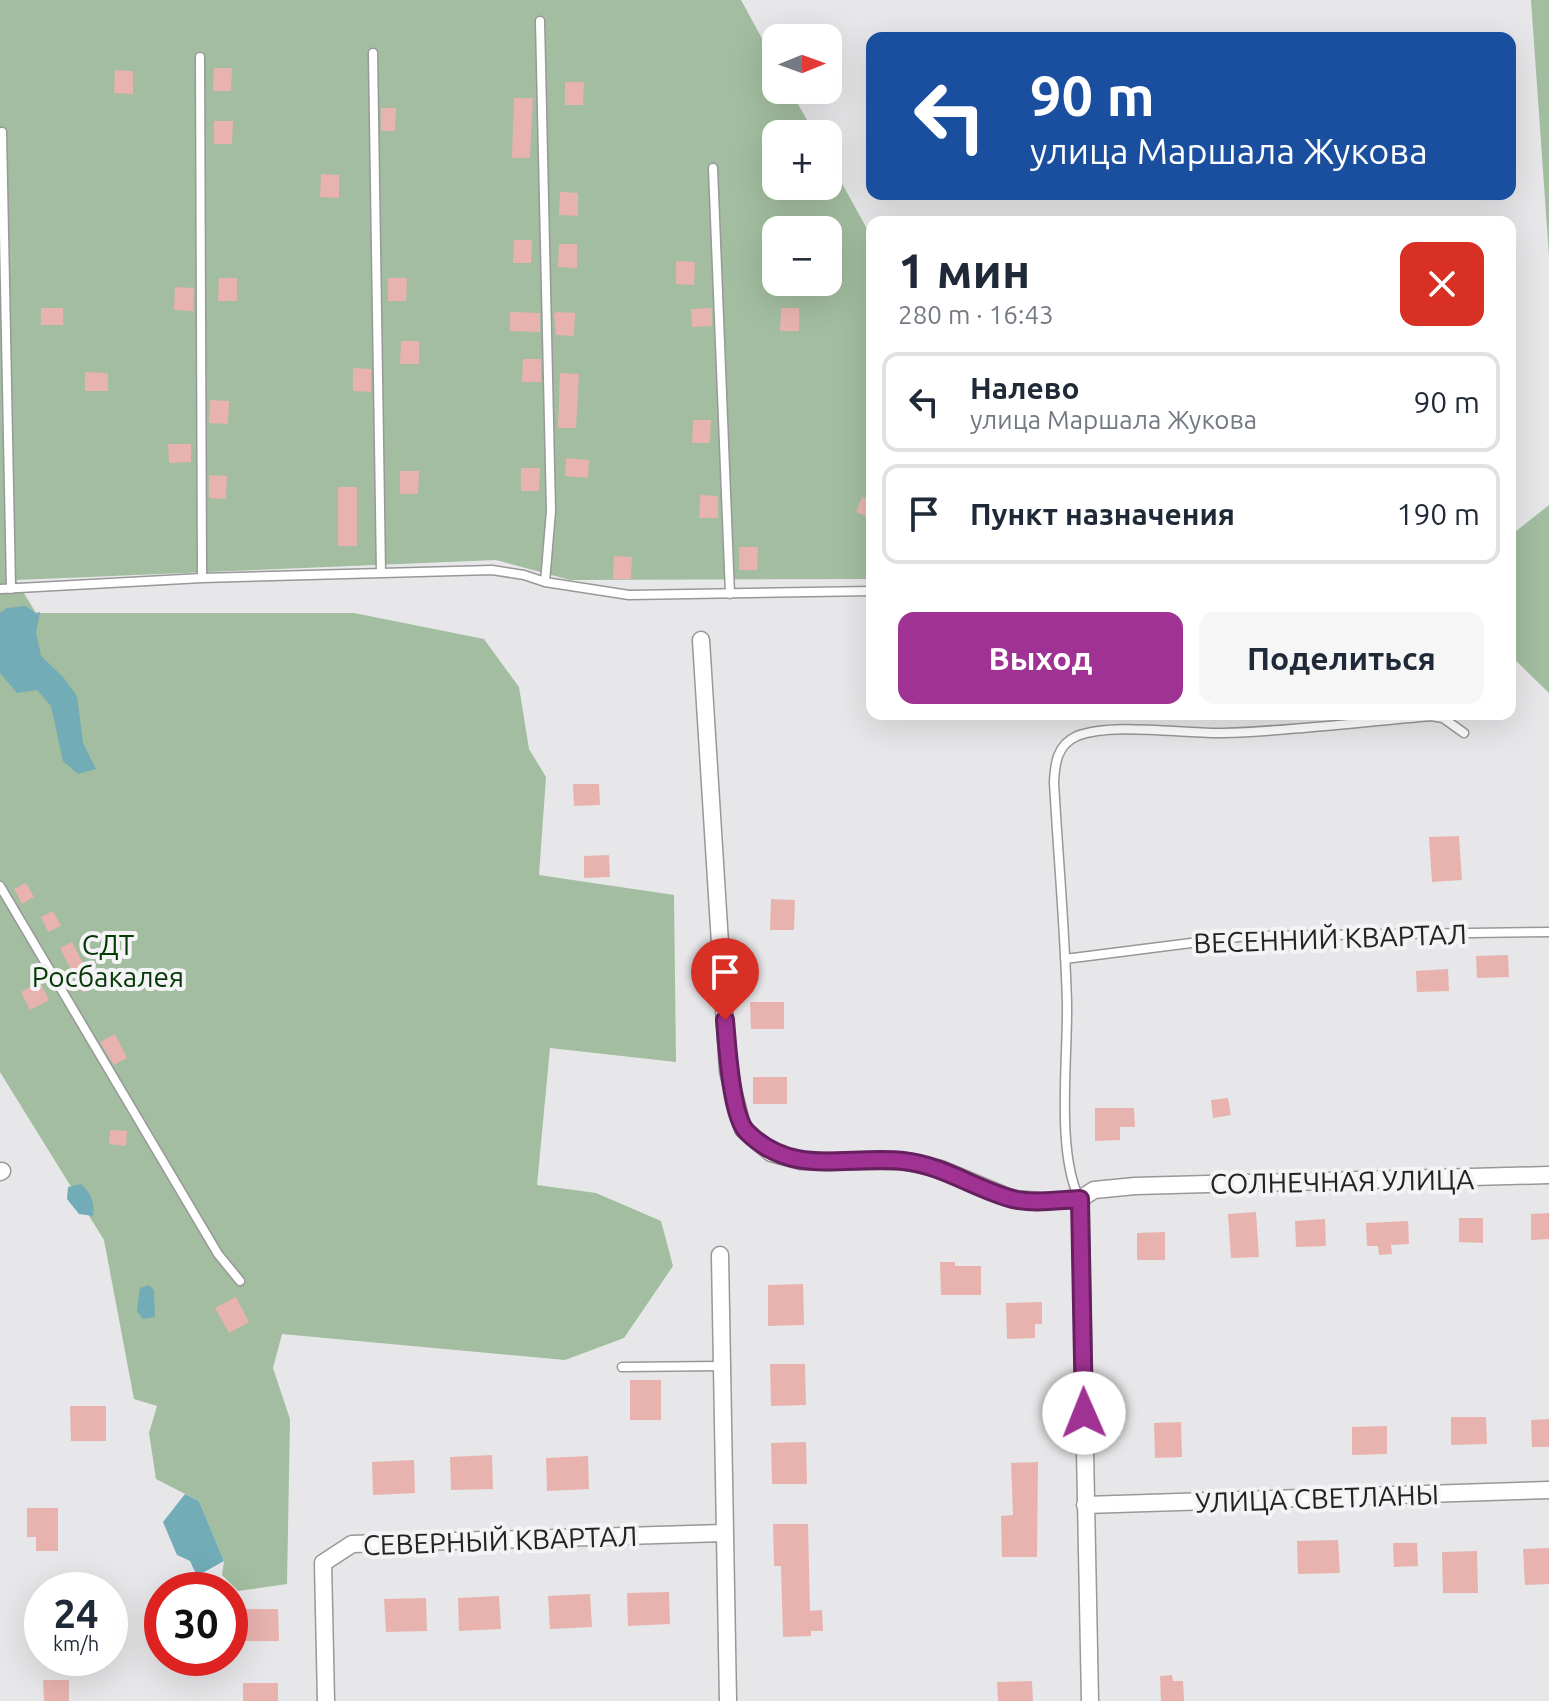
<!DOCTYPE html>
<html lang="ru">
<meta charset="utf-8">
<style>
body{margin:0;font-family:Ubuntu,sans-serif;background:#f6f6f7;color:#1f2937;height:100vh;display:flex;flex-direction:column;font-size:30px;white-space:nowrap}
*{box-sizing:border-box;margin:0}
p{font-size:26px;color:#747a83}
.icon{flex:none;width:44px;height:44px;fill:none;stroke:currentColor;stroke-width:2;stroke-linecap:round;stroke-linejoin:round}
.map{position:relative;flex:1;overflow:hidden}
.sheet{position:absolute;left:866px;top:216px;width:650px;height:504px;display:flex;flex-direction:column;background:#fff;border-radius:16px;box-shadow:0 8px 32px #0002}
.sheet>*{flex:none}
.guide{position:absolute;left:866px;top:32px;width:650px;height:168px;border-radius:16px;box-shadow:0 8px 32px #0002;background:#1a4fa0;color:#fff;overflow:hidden}
.needle{width:52px;rotate:89deg}
.buttons{position:absolute;left:762px;top:24px;display:grid;gap:16px}
.buttons a{display:grid;place-items:center;width:80px;height:80px;border-radius:16px;background:#fff;box-shadow:0 8px 32px #0002;font-size:40px}
.speed{position:absolute;left:24px;top:1572px;display:flex;gap:16px;font-size:40px;font-weight:700;text-align:center}
.speed>*{display:grid;place-content:center;width:104px;height:104px;border-radius:50%;background:#fff;box-shadow:0 8px 32px #0002;line-height:1}
.speed small{font-size:20px;font-weight:400}
.speed .limit{border:12px solid #d22;background:#fff;color:#111}
.pin{position:absolute;display:grid;place-items:center;width:68px;height:68px;color:#fff;margin:-82px -34px;border-radius:50% 50% 50% 0;rotate:-45deg;box-shadow:0 0 8px #0007}
.pin .icon{rotate:45deg}
.me{position:absolute;width:88px;margin:-44px;rotate:359deg;stroke-linejoin:round;filter:drop-shadow(0 0 6px #0008)}
.turn{display:flex;align-items:center;gap:28px;height:168px;padding:0 32px;font-size:36px}
.turn .icon{width:104px;height:104px;stroke-width:2.5}
.turn b{display:block;font-size:56px;line-height:68px}
.round{display:grid;place-items:center;flex:none;width:84px;height:84px;border-radius:16px;background:#f6f6f7}
.head{display:flex;align-items:center;justify-content:space-between;height:136px;padding:0 32px}
h1{font-size:48px;font-weight:700;line-height:60px}
.button{display:flex;gap:16px;margin-top:auto;padding:16px 32px}
.button a{flex:1;height:92px;border-radius:16px;background:#9f3292;color:#fff;font-size:32px;font-weight:700;line-height:92px;text-align:center}
.button a+a{background:#f6f6f7;color:#1f2937}
ul{padding:0;list-style:none}
li{display:flex;align-items:center;gap:24px;height:100px;margin:0 16px 12px;padding:0 16px;border:4px solid #e0e1e3;border-radius:16px}
li div{flex:1}
li b{display:block;font-size:30px}
li em{font-style:normal}
.map>svg:first-child{display:block}
.green{fill:#a2bd9f;fill-rule:evenodd}
.water{fill:#71acb7}
.building{fill:#e8b3ae}
.lines{fill:none;stroke-linecap:round;stroke-linejoin:round}
.service-casing{stroke:#989899;stroke-width:11}
.minor-casing{stroke:#989899;stroke-width:19}
.service{stroke:#fff;stroke-width:8}
.minor{stroke:#fff;stroke-width:16}
.route-casing{stroke:#67205f;stroke-width:20}
.route{stroke:#9f3292;stroke-width:14}
.labels{text-anchor:middle;dominant-baseline:central;stroke-width:8;stroke-linejoin:round;paint-order:stroke}
.street-label{font-size:28px;fill:#232324;stroke:#f4f4f6}
.park-label{font-size:28px;fill:#063806;stroke:#f4f4f6}
</style>
<div class="map">
<svg width="1549" height="1701" viewBox="0 0 1549 1701">
<rect width="100%" height="100%" fill="#e7e7e9"/>
<path class="green" d="M0 0H741L776 64V90H790L815 134H776V186H828V158L872 238V579L570 580 496 560 16 580 36 613H354L484 639 519 687 529 749 546 777 539 875 674 895 676 1062 550 1048 537 1185 596 1193 661 1221 673 1266 624 1338 565 1360 282 1334 273 1368 290 1419 287 1584 238 1591 222 1575 224 1561 199 1501 156 1479 149 1433 157 1406 134 1399 104 1240 0 1072ZM776 230H828V282H776Z
M1531 0H1549V256Z
M1549 505V693L1510 655V536Z"/>
<path class="water" d="M25 606 36 613 40 612 36 633 41 656 63 677 77 696 83 743 96 769 78 774 63 761 51 706 37 690 17 693 0 673V613L7 608Z
M81 1184C91 1193 95 1203 93 1216L79 1214 67 1199 68 1187Z
M149 1285 154 1290 155 1317 143 1319 137 1311 140 1288Z
M185 1494 199 1501 224 1561 197 1576 190 1561 177 1555 163 1522Z"/>
<path class="building" d="M214 68H232L231 91H213Z
M115 70 133 71V94L114 93Z
M565 82H584L583 105H565Z
M514 98H533L530 158H512Z
M381 108H396L395 131H381Z
M214 121H233L232 144H214Z
M321 174 339 175V198L320 197Z
M560 192 578 193V216L559 215Z
M514 240H532L531 263H513Z
M559 244H577V268L558 267Z
M676 261 695 262 694 285 676 284Z
M219 278H237V301H218Z
M388 278H407L406 301H388Z
M175 287 194 288 193 311 174 310Z
M41 308H63V325H41Z
M712 308V326L692 327 691 309Z
M781 308H799V331H780Z
M510 312 540 313V332L510 331Z
M557 312 575 313 574 336 556 335 554 314Z
M401 341H419V364H400Z
M523 359H541V382H522Z
M353 368 371 369V392L353 391Z
M85 372 108 373V391H85Z
M560 373 579 374 576 428H558Z
M210 400 229 401 228 424 209 423Z
M693 420H711L710 443H692Z
M168 444H191V462L169 463Z
M566 458 589 460 588 478 565 476Z
M521 468H540L539 491H521Z
M400 471H419L418 494H400Z
M209 475 227 476 226 499 209 498Z
M338 487H357V546H338Z
M700 495 718 496V518H699Z
M862 497 872 501V519L856 512Z
M739 547H758L757 570H739Z
M614 556 632 557 631 579H613Z
M573 784H599L600 805 574 806Z
M1459 836 1462 880 1432 882 1429 837Z
M609 855 610 877 584 878V856Z
M26 883 34 897 22 904 14 889Z
M771 899 795 900 794 930H770Z
M53 911 61 926 48 932 41 917Z
M72 942 95 986 83 993 60 948Z
M1508 955 1509 977 1477 978 1476 956Z
M1448 969 1449 991 1417 992 1416 971Z
M40 982 49 1000 30 1010 21 992Z
M750 1002H784V1029H751Z
M115 1034 127 1058 114 1065 100 1042Z
M753 1077H787V1104H753Z
M1228 1098 1231 1115 1213 1118 1211 1100Z
M1095 1108H1134L1135 1127H1120V1140L1095 1141Z
M110 1130 127 1131 126 1146 109 1144Z
M1256 1212 1259 1257 1231 1258 1228 1214Z
M1549 1213V1239L1531 1240V1214Z
M1459 1218H1483V1243L1459 1242Z
M1325 1219 1326 1246 1296 1247 1295 1221Z
M1408 1221 1409 1244 1391 1245 1392 1254 1379 1255 1378 1246H1367L1366 1223Z
M1165 1232V1260H1137V1233Z
M940 1262H955V1266H981V1295H941Z
M803 1284 804 1325 768 1326V1285Z
M236 1297 249 1322 229 1333 215 1308Z
M1042 1302V1324H1035V1338L1007 1339 1006 1303Z
M770 1364H805L806 1405 771 1406Z
M630 1380H661V1420H630Z
M70 1406H106V1441H71Z
M1451 1417H1486L1487 1444 1451 1445Z
M1549 1419V1447H1532L1531 1420Z
M1181 1422 1182 1457 1155 1458 1154 1423Z
M1387 1426V1454L1352 1455V1427Z
M806 1442 807 1484H772L771 1443Z
M492 1455 493 1489 451 1490 450 1457Z
M588 1456 589 1489 547 1491 546 1458Z
M414 1460 415 1493 373 1495 372 1462Z
M1038 1462 1037 1557H1002L1001 1516 1013 1515 1011 1463Z
M27 1508H58V1551H36V1537H27Z
M773 1524H808L810 1611 822 1610 823 1631H811V1636L783 1637 781 1566H774Z
M1338 1540 1340 1573 1298 1574 1297 1541Z
M1393 1543H1417L1418 1566 1394 1567Z
M1549 1548V1584L1525 1585 1523 1549Z
M1477 1551 1478 1593H1443L1442 1552Z
M669 1592 670 1624 628 1626 627 1593Z
M590 1594 592 1627 550 1629 548 1596Z
M499 1596 501 1629 459 1631 458 1598Z
M426 1598 427 1631 386 1632 384 1599Z
M243 1609H278L279 1641H244Z
M1172 1675 1173 1681H1183L1184 1701H1161L1160 1676Z
M43 1680H69V1701H44Z
M1032 1681 1033 1701H998L997 1682Z
M243 1683H278V1701H243Z"/>
<g class="lines">
<g class="service-casing">
<path id="service" d="M540 21 551 511 545 582
M373 53 381 573
M200 57 202 578
M2 132 11 589
M713 168 730 594
M0 589 202 578 492 570 524 575 545 582 629 595 872 591
M0 886 218 1254 240 1281
M1065 959 1246 936 1549 932
M1079 1198C1056 1150 1068 1058 1067 1003 1065 929 1058 855 1054 782 1055 763 1057 745 1077 736 1113 722 1183 734 1223 733 1292 731 1362 722 1431 716L1443 718 1464 733
M622 1367 721 1366"/>
</g>
<g class="minor-casing">
<path id="minor" d="M701 640 728 1071 743 1129 771 1153 801 1161H903L941 1169 1013 1199 1041 1201 1080 1199
M0 1172 2 1171
M720 1255 728 1701
M1085 1505 1549 1490
M326 1701 323 1563 352 1544 724 1533
M1090 1701 1080 1199 1094 1190 1135 1186 1549 1175"/>
</g>
<use href="#service" class="service"/>
<use href="#minor" class="minor"/>
</g>
<g class="lines">
<g class="route-casing">
<path id="route" d="M725 1020C727 1042 731 1117 747 1132 793 1178 846 1155 903 1161 943 1165 975 1189 1013 1199 1034 1204 1058 1200 1080 1199L1084 1413"/>
</g>
<use href="#route" class="route"/>
</g>
<g class="labels">
<g class="street-label">
<text transform="translate(1330 938) rotate(-2)">ВЕСЕННИЙ КВАРТАЛ</text>
<text transform="translate(1342 1181) rotate(-1)">СОЛНЕЧНАЯ УЛИЦА</text>
<text transform="translate(1317 1498) rotate(-2)">УЛИЦА СВЕТЛАНЫ</text>
<text transform="translate(500 1540) rotate(-2)">СЕВЕРНЫЙ КВАРТАЛ</text>
</g>
<g class="park-label">
<text x="108" y="944">СДТ<tspan x="108" dy="32">Росбакалея</tspan></text>
</g>
</g>
</svg>
<div class="buttons">
<a><svg class="needle" viewBox="-14 -14 28 28"><path d="M0-13l5 13h-10z" fill="#e53935"/><path d="M0 13l5-13h-10z" fill="#747a83"/></svg></a>
<a>+</a>
<a>−</a>
</div>
<div class="speed"><div>24<small>km/h</small></div><div class="limit">30</div></div>
<div class="pin" style="left:725px;top:1020px;background:#d93025"><svg class="icon" aria-label="arrive" viewBox="0 0 24 24"><path d="M6 21V4h12l-3 4 3 4H6"/></svg></div>
<svg class="me" style="left:1084px;top:1413px" viewBox="-20 -20 40 40"><circle r="19" fill="#fff"/><path d="M0-13L10 11 0 6-10 11z" fill="#9f3292"/></svg>
<div class="guide">
<div class="turn"><svg class="icon" aria-label="left" viewBox="0 0 24 24"><path d="M17 20v-9H6M10 6l-5 5 5 5"/></svg><div><b>90 m</b>улица Маршала Жукова</div></div>
</div>
<section class="sheet">
<div class="head"><div><h1>1 мин</h1><p>280 m · 16:43</p></div><a class="round" style="background:#d93025;color:#fff"><svg class="icon" aria-label="close" viewBox="0 0 24 24"><path d="M6 6l12 12M18 6L6 18"/></svg></a></div>
<ul>
<li><svg class="icon" aria-label="left" viewBox="0 0 24 24"><path d="M17 20v-9H6M10 6l-5 5 5 5"/></svg><div><b>Налево</b><p>улица Маршала Жукова</p></div><em>90 m</em></li>
<li><svg class="icon" aria-label="arrive" viewBox="0 0 24 24"><path d="M6 21V4h12l-3 4 3 4H6"/></svg><div><b>Пункт назначения</b></div><em>190 m</em></li>
</ul>
<div class="button"><a>Выход</a><a>Поделиться</a></div>
</section>
</div>
